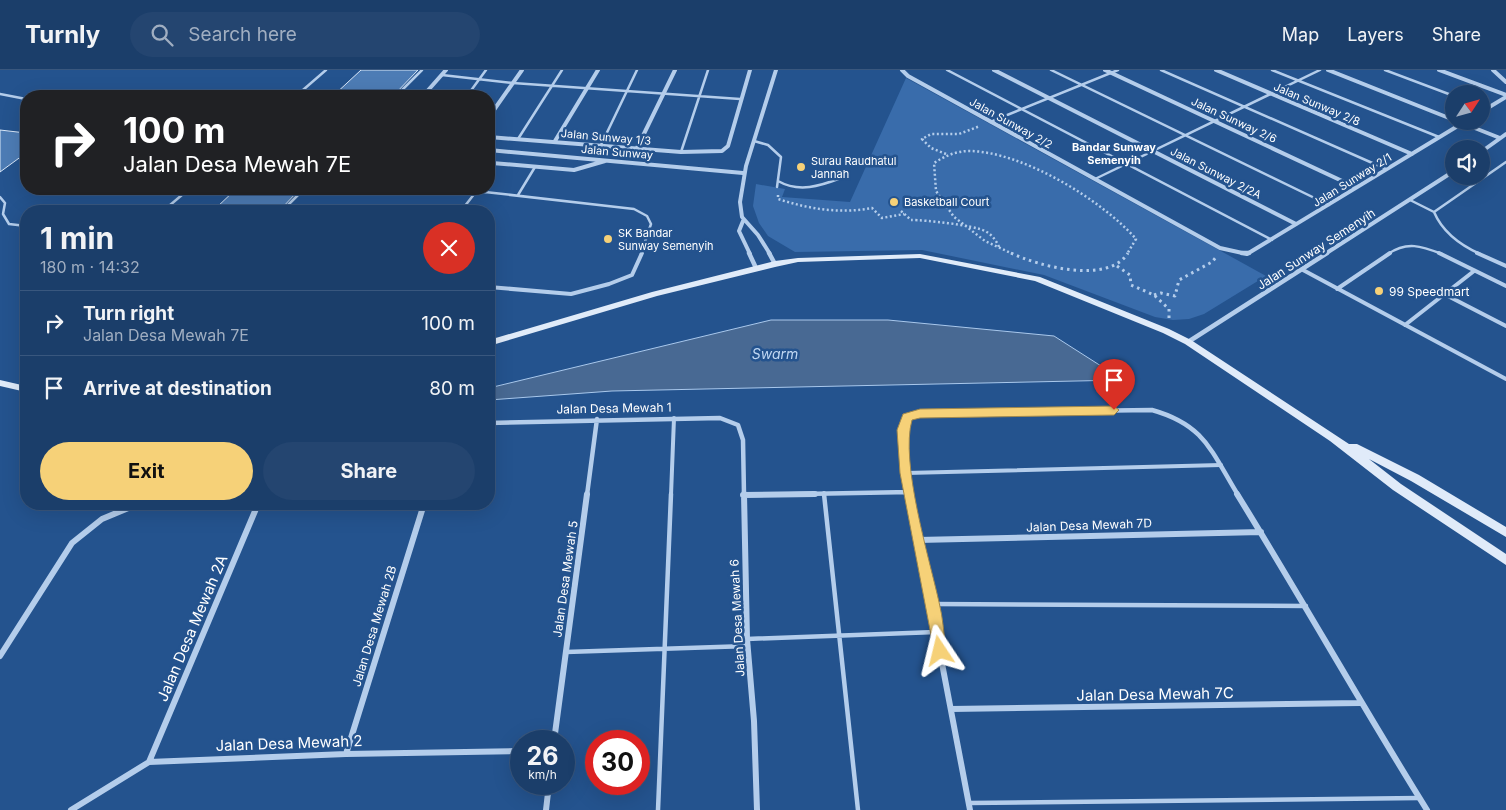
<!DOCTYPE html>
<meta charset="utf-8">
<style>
body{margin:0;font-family:Inter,sans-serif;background:#244570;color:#f1f3f6;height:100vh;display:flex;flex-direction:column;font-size:19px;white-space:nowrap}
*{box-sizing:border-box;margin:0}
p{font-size:16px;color:#a0aec1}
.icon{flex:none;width:28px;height:28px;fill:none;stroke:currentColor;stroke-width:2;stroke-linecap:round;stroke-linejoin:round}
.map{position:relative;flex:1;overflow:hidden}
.sheet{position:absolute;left:20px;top:135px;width:475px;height:305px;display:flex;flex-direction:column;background:#1b3e6a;border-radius:20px;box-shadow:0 5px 20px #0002,0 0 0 1px #39577e}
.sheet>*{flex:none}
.hud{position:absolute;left:20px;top:20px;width:475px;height:105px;border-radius:20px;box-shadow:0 5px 20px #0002,0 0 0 1px #39577e;background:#202124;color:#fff;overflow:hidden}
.needle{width:32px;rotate:54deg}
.tools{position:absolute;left:1445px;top:15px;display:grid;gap:10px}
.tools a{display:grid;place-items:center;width:45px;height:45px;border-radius:50%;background:#1b3e6a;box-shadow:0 5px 20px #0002,0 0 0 1px #39577e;font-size:25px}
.speed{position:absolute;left:510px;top:660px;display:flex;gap:10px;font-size:25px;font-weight:700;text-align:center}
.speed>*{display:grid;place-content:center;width:65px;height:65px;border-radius:50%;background:#1b3e6a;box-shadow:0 5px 20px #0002,0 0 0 1px #39577e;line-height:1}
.speed small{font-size:12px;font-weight:400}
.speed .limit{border:8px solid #d22;background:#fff;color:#111}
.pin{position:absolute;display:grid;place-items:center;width:42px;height:42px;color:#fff;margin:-51px -21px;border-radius:50% 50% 50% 0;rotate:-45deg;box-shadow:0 0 5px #0007}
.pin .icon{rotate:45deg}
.me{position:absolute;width:55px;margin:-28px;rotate:350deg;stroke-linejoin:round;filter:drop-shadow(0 0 4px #0008)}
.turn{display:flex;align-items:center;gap:18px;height:105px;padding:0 20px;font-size:22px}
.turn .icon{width:65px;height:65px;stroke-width:2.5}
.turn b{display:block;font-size:35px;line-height:42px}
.round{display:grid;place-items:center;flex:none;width:52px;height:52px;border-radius:26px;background:#244570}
.headline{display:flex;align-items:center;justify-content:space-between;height:85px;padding:0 20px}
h1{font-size:30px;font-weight:700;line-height:38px}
.button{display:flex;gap:10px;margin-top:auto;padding:10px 20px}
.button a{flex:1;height:58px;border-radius:30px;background:#f6d178;color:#111;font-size:20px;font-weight:700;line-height:58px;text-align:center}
.button a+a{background:#244570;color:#f1f3f6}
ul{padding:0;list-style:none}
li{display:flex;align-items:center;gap:15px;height:65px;padding:0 20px;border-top:1px solid #39577e}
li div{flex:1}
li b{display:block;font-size:19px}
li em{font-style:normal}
header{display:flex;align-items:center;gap:30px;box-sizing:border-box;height:70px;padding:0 25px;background:#1b3e6a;border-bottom:1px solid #39577e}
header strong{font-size:24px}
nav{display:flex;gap:28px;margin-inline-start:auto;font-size:18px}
.search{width:350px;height:45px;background:#244570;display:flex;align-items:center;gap:12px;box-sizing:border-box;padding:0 18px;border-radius:28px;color:#a0aec1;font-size:19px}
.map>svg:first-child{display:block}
.green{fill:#396cab}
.water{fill:#486993;stroke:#a9c8ec}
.building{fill:#4d7cb5;stroke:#d9e7f8}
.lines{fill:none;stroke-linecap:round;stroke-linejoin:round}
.path-far1{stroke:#b4cdeb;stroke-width:2.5;stroke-dasharray:2 2.5;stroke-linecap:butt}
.path{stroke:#b4cdeb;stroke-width:3;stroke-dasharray:2.5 4;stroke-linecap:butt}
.lane-far2{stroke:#b4cdeb;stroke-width:2.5}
.lane-far1{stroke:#b4cdeb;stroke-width:4}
.lane{stroke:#b4cdeb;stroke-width:4.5}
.street-far2{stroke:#b4cdeb;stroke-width:4}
.street-far1{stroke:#b4cdeb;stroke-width:4.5}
.street{stroke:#b4cdeb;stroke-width:6}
.secondary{fill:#e0ebf9;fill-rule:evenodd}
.route{fill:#f6d178;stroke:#a0884e}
.poi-dot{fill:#f6d178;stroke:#24538e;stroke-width:2}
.labels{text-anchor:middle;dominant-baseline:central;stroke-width:5;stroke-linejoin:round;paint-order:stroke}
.far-street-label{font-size:11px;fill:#fff;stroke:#24538e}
.far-neighbourhood-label{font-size:11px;font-weight:bold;fill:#fff;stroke:#24538e}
.far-poi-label{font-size:11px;fill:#fff;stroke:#24538e;text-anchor:start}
.street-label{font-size:12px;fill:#fff;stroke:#24538e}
.poi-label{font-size:12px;fill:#fff;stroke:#24538e;text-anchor:start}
.water-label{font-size:14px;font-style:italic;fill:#c0d7f2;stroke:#24538e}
.near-street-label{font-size:15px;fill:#fff;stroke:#24538e}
</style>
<header>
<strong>Turnly</strong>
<div class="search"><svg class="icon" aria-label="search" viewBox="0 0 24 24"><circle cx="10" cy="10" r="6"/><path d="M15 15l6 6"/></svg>Search here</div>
<nav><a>Map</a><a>Layers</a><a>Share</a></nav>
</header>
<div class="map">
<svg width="1506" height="740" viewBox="0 0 1506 740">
<rect width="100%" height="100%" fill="#24538e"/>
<path class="green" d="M906 8 1219 180 1266 206 1204 244 1189 249 1173 250 1155 247 1044 205 922 180 795 182 768 166 759 153 753 136 756 114 785 119 782 127 850 132Z"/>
<path class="water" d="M771 250H888L1054 266 1123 310 612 321 489 330V318Z"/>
<path class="building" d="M361 0H418L393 26H333Z
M0 60 26 63V83L0 102Z
M236 119H300L279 141H247L216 138Z"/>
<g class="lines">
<path class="path-far1" d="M946 84 931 78 922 69 931 64H959L980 56
M778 125V129C809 139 840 144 872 138L882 148 904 144
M901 141 911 150C925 150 973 155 985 161 993 165 997 172 1000 179
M1013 184 985 171 954 147 936 121 934 93C945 86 956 81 970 81 1023 82 1102 130 1136 169L1127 184"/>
<path class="path" d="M1011 183C1038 196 1108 215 1128 183
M1117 196 1130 205 1131 215 1154 225 1169 239V250
M1154 225 1161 223 1175 226 1179 210 1212 192 1217 186"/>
<path class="lane-far2" d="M947 0 1272 170
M1051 0 1329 135
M1161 0 1386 99
M1272 0 1439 67
M1385 0 1454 26
M442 5 513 13 740 29
M0 24 26 29
M296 26 326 0
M396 26 422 0
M467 26 486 0
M990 52 1118 0
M518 69 562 0
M754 71 768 75 781 87 777 117
M601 75 637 0
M681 82 708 0
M1095 109 1320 0
M778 111C799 123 820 116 841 108
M518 125 535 97
M0 127 5 133 3 144 9 154 26 156
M1410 130 1434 142
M163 141 189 119
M282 141 304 119
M461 141 475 123 485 122 634 139 647 146 651 154 641 184
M1388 184C1407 171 1421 176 1442 184
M1480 184C1460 175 1443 163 1434 142L1506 92"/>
<path class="lane-far1" d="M1439 183 1506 216
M1477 183 1506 196
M1303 200 1506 309
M489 217 571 224 609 214 632 205 642 183
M1337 219 1390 183
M1444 224 1506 256
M1405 255 1474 201
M906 403 1221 395
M824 423V425
M671 425 674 348"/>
<path class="lane" d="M824 424 858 740
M933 534 1306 536
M747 569 936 562
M566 582 748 576
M969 733 1419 728
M658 740 671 424"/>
<path class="street-far2" d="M902 0 908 6 1220 178 1247 184 1466 51
M994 0 1296 154
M1105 0 1355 117
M1216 0 1412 84
M1328 0 1454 50
M1439 0 1506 25
M1493 0 1506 12
M423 26 446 0
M1481 42 1506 27
M489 47 522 0
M1462 53 1500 68
M489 67 681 82 722 81 728 76 750 0
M555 71 598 0
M637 78 675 0
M489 80 743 103
M1481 82 1506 64
M489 90 492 93 574 100 605 91
M743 151 739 161 750 184
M770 184 758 165 742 147 740 132 746 96 776 0
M1325 184 1454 101"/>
<path class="street-far1" d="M749 183 756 198
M769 183 775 194
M1242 183H1249
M1188 272 1327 183
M489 353 720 348 738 355 743 370 744 425
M587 425 597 349
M746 425 910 422
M910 425 903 360 907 347 920 343 1152 340C1205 355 1211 381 1238 425"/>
<path class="street" d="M744 424 747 569 754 651 757 740
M910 424 933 534 936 562 970 740
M1237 424C1302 529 1362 636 1427 740
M743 425 815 424
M918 470 1261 462
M0 586 72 473 102 449 138 434
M951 639 1360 633
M554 671 587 424
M346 684 424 434
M149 692 258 434
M71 740 149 692 346 684 521 681
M546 740 549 714"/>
<path class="secondary" d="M920 184 1040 207 1169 259 1191 270 1349 374H1357L1419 405 1506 457V467L1411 411 1369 389 1401 414 1506 484V495L1393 420 1330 371 1185 274 1163 263 1035 211 920 188 798 192 775 197 657 226 489 276V270L652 222 775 191 798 188Z
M0 310 26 316V322L0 316Z"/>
</g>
<path class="route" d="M1114 336 1119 340 1114 345 920 348 912 350C900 392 929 487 939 532 943 548 944 565 946 581L944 586 940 588 935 586 900 403 897 360 903 344 920 339Z"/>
<g class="poi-dot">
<circle cx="801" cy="97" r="5"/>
<circle cx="894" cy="132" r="5"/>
<circle cx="608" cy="169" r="5"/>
<circle cx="1379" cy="221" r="5"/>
</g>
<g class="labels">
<g class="far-street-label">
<text transform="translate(1317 34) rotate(23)">Jalan Sunway 2/8</text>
<text transform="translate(1234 50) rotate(25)">Jalan Sunway 2/6</text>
<text transform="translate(1011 53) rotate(29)">Jalan Sunway 2/2</text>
<text transform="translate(606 67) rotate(5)">Jalan Sunway 1/3</text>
<text transform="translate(617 82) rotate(5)">Jalan Sunway</text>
<text transform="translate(1216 103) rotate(27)">Jalan Sunway 2/2A</text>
<text transform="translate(1352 110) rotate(-32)">Jalan Sunway 2/1</text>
</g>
<g class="far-neighbourhood-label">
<text x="1114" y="77">Bandar Sunway<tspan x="1114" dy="13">Semenyih</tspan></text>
</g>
<g class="far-poi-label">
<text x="811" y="91">Surau Raudhatul<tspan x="811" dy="13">Jannah</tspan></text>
<text x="904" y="132">Basketball Court</text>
<text x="618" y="163">SK Bandar<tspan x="618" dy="13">Sunway Semenyih</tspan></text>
</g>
<g class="street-label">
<text transform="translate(1316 179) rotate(-33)">Jalan Sunway Semenyih</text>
<text transform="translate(614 338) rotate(-1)">Jalan Desa Mewah 1</text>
<text transform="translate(1089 455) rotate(-2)">Jalan Desa Mewah 7D</text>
<text transform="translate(565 509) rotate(-82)">Jalan Desa Mewah 5</text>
<text transform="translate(737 548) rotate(-93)">Jalan Desa Mewah 6</text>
<text transform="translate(374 556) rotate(-73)">Jalan Desa Mewah 2B</text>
</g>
<g class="poi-label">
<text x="1389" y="221">99 Speedmart</text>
</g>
<g class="water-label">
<text x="775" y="283">Swarm</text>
</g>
<g class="near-street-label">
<text transform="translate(192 558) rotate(-67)">Jalan Desa Mewah 2A</text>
<text transform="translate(1155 624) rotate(-1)">Jalan Desa Mewah 7C</text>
<text transform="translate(289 673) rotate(-2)">Jalan Desa Mewah 2</text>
</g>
</g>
</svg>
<div class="tools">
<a><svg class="needle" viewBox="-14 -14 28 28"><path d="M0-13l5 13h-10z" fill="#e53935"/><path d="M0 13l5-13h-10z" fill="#a0aec1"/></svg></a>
<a><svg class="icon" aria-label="sound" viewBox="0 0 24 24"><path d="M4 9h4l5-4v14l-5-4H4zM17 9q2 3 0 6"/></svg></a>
</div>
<div class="speed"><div>26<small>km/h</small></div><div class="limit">30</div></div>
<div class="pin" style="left:1114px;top:340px;background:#d93025"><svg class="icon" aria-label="arrive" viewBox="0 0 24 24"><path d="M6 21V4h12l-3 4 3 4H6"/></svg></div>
<svg class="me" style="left:940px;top:581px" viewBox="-20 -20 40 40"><path d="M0-17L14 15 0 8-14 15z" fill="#f6d178" stroke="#fff" stroke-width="4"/></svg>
<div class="hud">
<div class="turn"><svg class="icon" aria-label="right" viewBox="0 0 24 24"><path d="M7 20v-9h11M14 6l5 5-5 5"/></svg><div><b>100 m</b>Jalan Desa Mewah 7E</div></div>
</div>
<section class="sheet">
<div class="headline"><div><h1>1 min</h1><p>180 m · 14:32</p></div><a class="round" style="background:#d93025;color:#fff"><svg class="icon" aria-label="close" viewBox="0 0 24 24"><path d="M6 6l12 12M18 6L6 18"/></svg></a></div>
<ul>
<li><svg class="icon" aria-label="right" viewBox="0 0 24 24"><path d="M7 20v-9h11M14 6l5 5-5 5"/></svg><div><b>Turn right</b><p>Jalan Desa Mewah 7E</p></div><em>100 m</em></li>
<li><svg class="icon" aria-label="arrive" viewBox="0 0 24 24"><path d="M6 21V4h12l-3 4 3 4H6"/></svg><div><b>Arrive at destination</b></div><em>80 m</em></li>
</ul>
<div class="button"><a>Exit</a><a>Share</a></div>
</section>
</div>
